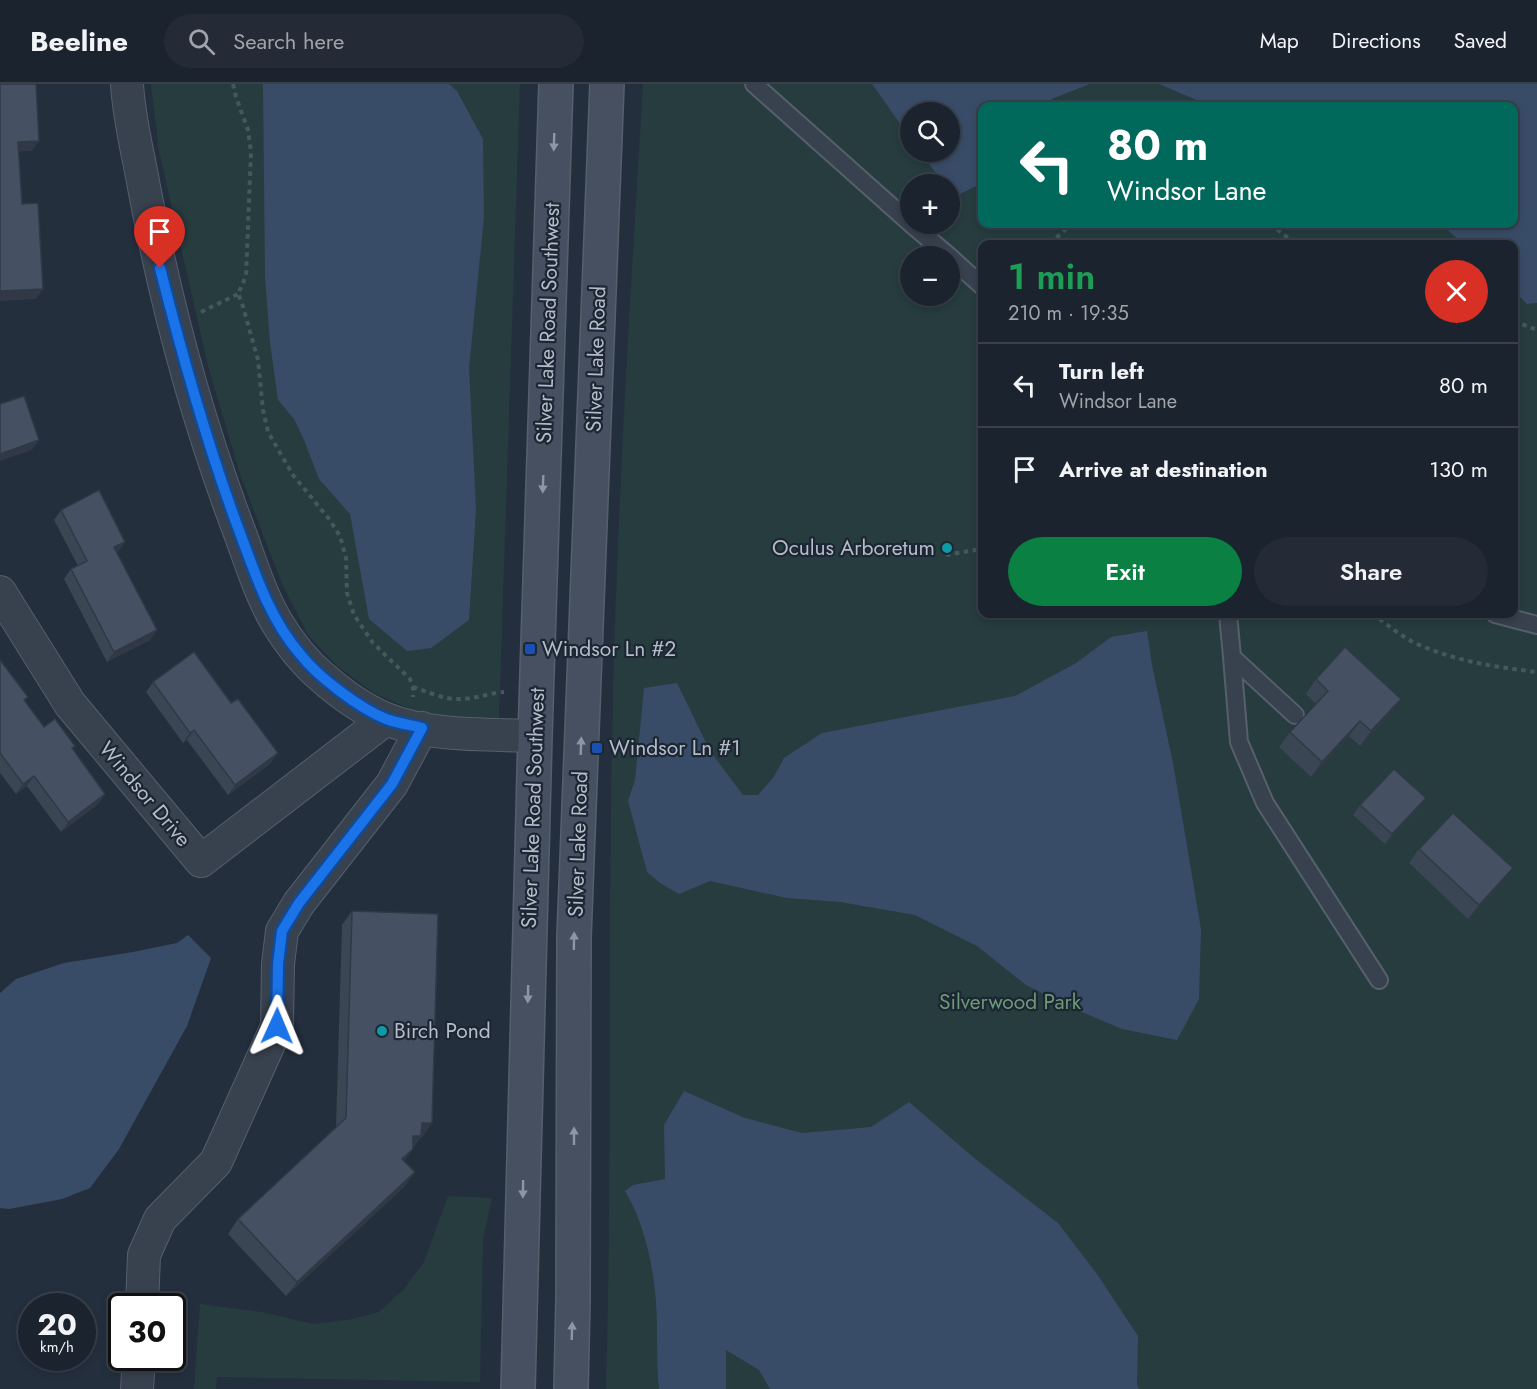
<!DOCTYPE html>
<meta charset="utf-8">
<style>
body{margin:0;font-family:Jost,sans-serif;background:#242b36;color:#f1f3f6;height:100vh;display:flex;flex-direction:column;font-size:22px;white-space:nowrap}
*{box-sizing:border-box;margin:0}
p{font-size:20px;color:#a0a4aa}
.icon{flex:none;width:33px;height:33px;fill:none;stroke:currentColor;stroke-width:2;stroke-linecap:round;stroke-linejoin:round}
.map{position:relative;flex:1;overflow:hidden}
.drawer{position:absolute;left:978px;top:156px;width:540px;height:378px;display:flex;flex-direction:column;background:#1b232e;border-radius:12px;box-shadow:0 3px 9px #0003,0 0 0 2px #39404a}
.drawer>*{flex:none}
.guide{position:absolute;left:978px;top:18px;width:540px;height:126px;border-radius:12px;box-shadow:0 3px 9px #0003,0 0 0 2px #39404a;background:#00695c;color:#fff;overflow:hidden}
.tools{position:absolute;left:900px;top:18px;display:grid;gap:12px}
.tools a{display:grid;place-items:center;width:60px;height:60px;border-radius:50%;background:#1b232e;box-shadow:0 3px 9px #0003,0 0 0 2px #39404a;font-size:30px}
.speed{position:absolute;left:18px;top:1209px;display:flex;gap:12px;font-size:30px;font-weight:700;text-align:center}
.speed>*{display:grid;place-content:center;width:78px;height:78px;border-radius:50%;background:#1b232e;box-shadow:0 3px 9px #0003,0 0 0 2px #39404a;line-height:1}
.speed small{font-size:15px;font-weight:400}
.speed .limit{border:3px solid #111;border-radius:9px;background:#fff;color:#111}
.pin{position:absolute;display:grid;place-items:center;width:51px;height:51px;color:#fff;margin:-62px -26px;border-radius:50% 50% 50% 0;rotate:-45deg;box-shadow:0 0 6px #0007}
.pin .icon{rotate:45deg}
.me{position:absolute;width:66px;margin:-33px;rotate:1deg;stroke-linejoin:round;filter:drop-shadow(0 0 4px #0008)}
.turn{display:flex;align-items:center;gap:21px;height:126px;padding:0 30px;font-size:27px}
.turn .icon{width:78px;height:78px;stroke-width:2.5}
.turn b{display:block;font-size:42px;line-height:51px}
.round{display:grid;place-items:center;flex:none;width:63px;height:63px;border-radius:32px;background:#242b36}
.overview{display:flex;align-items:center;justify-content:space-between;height:102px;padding:0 30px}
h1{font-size:36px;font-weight:600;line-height:45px;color:#1e9e55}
.primary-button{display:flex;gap:12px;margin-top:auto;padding:12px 30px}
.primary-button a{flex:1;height:69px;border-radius:36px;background:#0b8043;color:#fff;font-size:24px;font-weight:600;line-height:69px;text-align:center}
.primary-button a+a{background:#242b36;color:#f1f3f6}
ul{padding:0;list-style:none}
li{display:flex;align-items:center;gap:18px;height:84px;padding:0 30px;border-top:2px solid #39404a}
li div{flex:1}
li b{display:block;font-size:22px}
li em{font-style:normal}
header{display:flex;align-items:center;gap:36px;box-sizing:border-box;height:84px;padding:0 30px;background:#1b232e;border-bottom:2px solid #39404a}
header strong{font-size:28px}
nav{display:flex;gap:33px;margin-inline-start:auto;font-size:21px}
.search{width:420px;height:54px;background:#242b36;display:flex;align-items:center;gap:15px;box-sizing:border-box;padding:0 21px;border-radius:33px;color:#a0a4aa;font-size:22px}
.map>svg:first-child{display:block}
.green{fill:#263c3f;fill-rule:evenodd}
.water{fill:#394c67}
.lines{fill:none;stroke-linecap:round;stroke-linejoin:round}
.service-casing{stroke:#565f6c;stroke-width:20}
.minor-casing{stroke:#565f6c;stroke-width:34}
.secondary-casing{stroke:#565f6c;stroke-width:36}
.path{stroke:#44595c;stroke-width:4;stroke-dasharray:4.5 4.5;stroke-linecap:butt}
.service{stroke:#38414e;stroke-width:16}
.minor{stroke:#38414e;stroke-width:32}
.secondary{stroke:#465061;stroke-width:33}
.wall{fill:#3b4654}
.shaded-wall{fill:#303945}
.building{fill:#455162;stroke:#303945;stroke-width:1.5}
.oneway{fill:#8e96a5}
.route-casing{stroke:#114b97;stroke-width:15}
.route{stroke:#1a73e8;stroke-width:10}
.culture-dot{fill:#0f9aa8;stroke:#1d2633;stroke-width:2}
.transit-dot{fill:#1a4fb4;stroke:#1d2633;stroke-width:2}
.labels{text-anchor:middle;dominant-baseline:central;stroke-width:4.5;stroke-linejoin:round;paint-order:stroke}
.street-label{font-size:21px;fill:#b4bcc9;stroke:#1d2633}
.poi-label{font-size:21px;fill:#b4bcc9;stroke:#1d2633;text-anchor:start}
.park-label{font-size:21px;fill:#6b9a76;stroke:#1d2633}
</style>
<header>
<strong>Beeline</strong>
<div class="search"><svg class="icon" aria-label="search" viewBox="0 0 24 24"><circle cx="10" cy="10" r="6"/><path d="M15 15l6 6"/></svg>Search here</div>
<nav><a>Map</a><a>Directions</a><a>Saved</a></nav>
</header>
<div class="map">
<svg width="1537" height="1305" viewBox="0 0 1537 1305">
<rect width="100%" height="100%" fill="#242f3e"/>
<path class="green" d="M151 0H520L499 634 475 635 448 633 415 627 374 609 337 582 308 551 282 500 240 390 208 282 159 67Z
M643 0H872L910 54V68H920L944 100H910V140H950V109L954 114 982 99V140H1441L1463 160H982V530H1514V207L1527 220 1537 219V1305H606C612 1089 608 872 612 655 616 437 630 218 643 0ZM910 172H950V212H910Z
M1090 0H1159L1210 22H1045L1052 15Z
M448 1112 492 1114 483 1155 480 1298 217 1293 216 1305H194L200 1220 262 1228 313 1240 348 1236 379 1228 403 1206 424 1178Z"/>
<path class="water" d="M263 0H449L457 7 483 55 484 133 469 284 476 425 469 536 431 564 407 567 369 535 350 430 319 395 304 356 294 335 278 316 270 259 265 192Z
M872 0H1090L1052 15 1045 22H982V99L953 114 950 109V100H944L920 68H950V28H910V54Z
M1159 0H1537V219L1527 220 1514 207V160H1463L1441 140H1514V22H1210Z
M1147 547 1152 581 1173 679 1201 845 1199 915 1177 956 1122 945 1070 923 1026 901 977 862 915 831 840 818 787 814 710 797 679 810 660 799 647 788 628 717 635 696 644 604 677 599 710 667 743 711H758L773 694 784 674 822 649 1015 612 1076 579 1111 553Z
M188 851 211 874 187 942 119 1065 90 1104 62 1115 9 1125 0 1124V909L16 895 64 879 133 868 177 859Z
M684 1007 745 1034 802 1049 871 1043 909 1018 979 1078 1058 1139 1097 1190 1138 1252 1137 1300 1139 1305H770L759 1286 726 1266V1305H659C656 1276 658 1246 656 1217 653 1181 644 1138 625 1107L633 1101 665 1095 664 1041Z"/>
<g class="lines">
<g class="service-casing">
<path id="service" d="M754 0 910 139
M911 140 949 172
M950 173 982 202
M1228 530 1232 573 1295 631
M1495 530 1537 541
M1232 573 1239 658 1265 719 1379 896"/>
</g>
<g class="minor-casing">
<path id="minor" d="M127 0C129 35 138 69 144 103 165 216 195 328 235 436 248 469 258 506 276 537 288 557 304 578 322 593 340 609 364 626 386 635 430 653 488 650 535 652
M0 508 70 620 201 777 386 635
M142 1222 144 1171 160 1135 216 1078 277 942 278 880 282 847 299 819 392 700 422 644
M137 1305 139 1274"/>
</g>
<g class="secondary-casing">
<path id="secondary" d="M518 1305 535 652 556 0
M571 1305 573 1215 574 853 607 0"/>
</g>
<path class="path" d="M233 0 236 13 248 46 251 68 246 192 238 210 242 219 258 276 263 326 268 348 293 391 329 435 340 452 346 474 347 509 354 531 373 559 410 595 413 603V613
M1270 140 1296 160
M1050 160 1071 140
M201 228 238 210
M1514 237 1537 246
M946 471 982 465
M1372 530C1386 539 1400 552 1415 559 1454 577 1495 583 1537 588
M413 603C428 608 445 616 461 615 475 615 489 609 504 608"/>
<use href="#service" class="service"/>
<use href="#minor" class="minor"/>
<use href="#secondary" class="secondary"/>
</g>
<path class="wall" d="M61 426 118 468H117L150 556 107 578 64 495 71 485 78 482 54 436Z
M0 576 28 613 25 617 44 643 75 662 72 665 105 710 98 720 61 748 27 702 16 710 0 689Z
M1316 595 1390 630 1360 662 1349 652 1311 693 1279 663 1290 648 1316 620 1306 610Z
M153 598 271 679 228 711 187 656 183 659 146 608Z
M1426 714 1419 724 1385 760 1353 731 1360 721Z
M1419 765 1502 799 1468 835 1409 779Z
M352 827 422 1054H420L404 1077 415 1088 404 1103 286 1212 228 1150 238 1135 336 1044 342 841Z"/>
<path class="shaded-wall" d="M39 57 32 67 11 68 18 58Z
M43 205 36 215 0 217V207Z
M39 356 32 366 0 377V370Z
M125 458 118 468 107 473 114 463Z
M157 546 150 556 107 578 114 568Z
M1401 615 1390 630 1360 662 1371 647Z
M1360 637 1349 652 1311 693 1322 678Z
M194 646 187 656 183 659 190 649Z
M278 669 271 679 228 711 235 701Z
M34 692 27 702 16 710 23 700Z
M105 710 98 720 61 748 68 738Z
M1426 714 1419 724 1385 760 1392 750Z
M1513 784 1502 799 1468 835 1479 821Z
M422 1039H432L422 1054H420L410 1067H402Z
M413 1065 402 1080V1075Z
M415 1088 404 1103 286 1212 297 1198Z"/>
<path class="building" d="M0 0H36L39 57 18 58 22 120 38 119 43 205 0 207Z
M24 312 39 356 0 370V320Z
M99 406 125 458 114 463 157 546 114 568 71 485 87 477 61 426Z
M1345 563 1401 615 1371 647 1360 637 1322 678 1290 648 1328 607 1316 595Z
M194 568 231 619 238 615 278 669 235 701 194 646 190 649 153 598Z
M0 576 28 613 24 616 44 643 55 635 75 662 72 664 105 710 68 738 34 692 23 700 0 669Z
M1394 685 1426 714 1392 750 1360 721Z
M1453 729 1513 784 1479 821 1419 765Z
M352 827 438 830 432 1039H422L421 1052H413V1065L402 1075 415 1088 297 1198 238 1135 346 1034Z"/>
<defs><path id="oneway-solid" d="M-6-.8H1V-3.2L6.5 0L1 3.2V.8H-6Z" transform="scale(1.5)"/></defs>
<g class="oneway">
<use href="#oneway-solid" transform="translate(554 58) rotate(92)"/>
<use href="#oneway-solid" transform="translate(543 400) rotate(92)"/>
<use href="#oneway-solid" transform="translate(581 662) rotate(-88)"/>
<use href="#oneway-solid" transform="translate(574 857) rotate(-89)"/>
<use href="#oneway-solid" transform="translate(528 910) rotate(91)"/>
<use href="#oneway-solid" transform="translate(574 1052) rotate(-90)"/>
<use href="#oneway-solid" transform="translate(523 1105) rotate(91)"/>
<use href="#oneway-solid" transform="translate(572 1247) rotate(-88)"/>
</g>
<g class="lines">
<g class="route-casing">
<path id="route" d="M160 184C183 275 207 361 240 449 256 492 270 535 300 570 318 593 359 624 386 635 397 639 410 641 422 644L392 700 299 819 282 847 278 880 277 942"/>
</g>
<use href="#route" class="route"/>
</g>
<g class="culture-dot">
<circle cx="947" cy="464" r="6"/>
<circle cx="382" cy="947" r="6"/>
</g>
<g class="transit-dot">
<rect x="524" y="559" width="12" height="12" rx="3"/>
<rect x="591" y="658" width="12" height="12" rx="3"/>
</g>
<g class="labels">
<g class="street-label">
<text transform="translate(548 239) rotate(-88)">Silver Lake Road Southwest</text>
<text transform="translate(596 275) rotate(-88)">Silver Lake Road</text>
<text transform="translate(145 710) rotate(50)">Windsor Drive</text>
<text transform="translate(533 724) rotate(-88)">Silver Lake Road Southwest</text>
<text transform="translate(578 760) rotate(-88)">Silver Lake Road</text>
</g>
<g class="poi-label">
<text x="935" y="464" text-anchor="end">Oculus Arboretum</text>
<text x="542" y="565">Windsor Ln #2</text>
<text x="609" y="664">Windsor Ln #1</text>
<text x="394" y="947">Birch Pond</text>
</g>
<g class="park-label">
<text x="1010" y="918">Silverwood Park</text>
</g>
</g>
</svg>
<div class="tools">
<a><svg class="icon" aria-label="search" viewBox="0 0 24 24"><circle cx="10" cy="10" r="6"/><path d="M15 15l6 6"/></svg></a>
<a>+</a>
<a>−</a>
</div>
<div class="speed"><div>20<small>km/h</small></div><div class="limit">30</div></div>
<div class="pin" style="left:160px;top:184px;background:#d93025"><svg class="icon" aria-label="arrive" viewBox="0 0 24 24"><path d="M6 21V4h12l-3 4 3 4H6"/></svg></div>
<svg class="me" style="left:277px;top:942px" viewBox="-20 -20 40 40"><path d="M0-17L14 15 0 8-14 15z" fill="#1a73e8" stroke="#fff" stroke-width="4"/></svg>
<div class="guide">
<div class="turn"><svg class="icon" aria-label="left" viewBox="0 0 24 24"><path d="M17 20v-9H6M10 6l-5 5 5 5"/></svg><div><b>80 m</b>Windsor Lane</div></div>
</div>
<section class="drawer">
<div class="overview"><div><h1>1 min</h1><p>210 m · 19:35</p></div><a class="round" style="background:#d93025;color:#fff"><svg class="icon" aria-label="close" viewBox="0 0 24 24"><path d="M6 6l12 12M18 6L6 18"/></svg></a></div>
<ul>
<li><svg class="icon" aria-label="left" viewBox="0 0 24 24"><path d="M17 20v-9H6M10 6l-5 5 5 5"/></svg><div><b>Turn left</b><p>Windsor Lane</p></div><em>80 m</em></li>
<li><svg class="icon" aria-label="arrive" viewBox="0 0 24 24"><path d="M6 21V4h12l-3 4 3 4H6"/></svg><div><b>Arrive at destination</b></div><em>130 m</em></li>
</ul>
<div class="primary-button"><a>Exit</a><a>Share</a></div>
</section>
</div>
